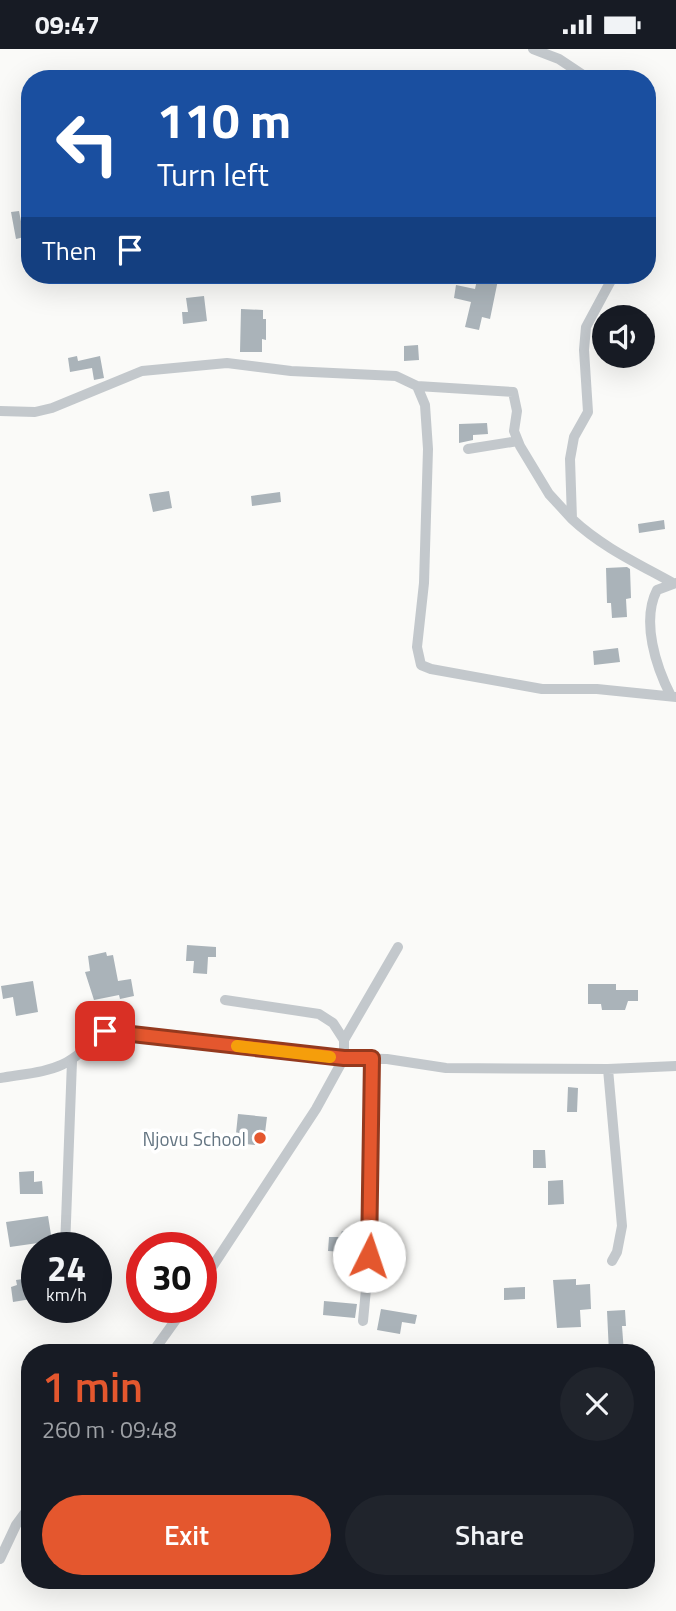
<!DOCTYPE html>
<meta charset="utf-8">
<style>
body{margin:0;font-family:"Titillium Web",sans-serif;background:#20242c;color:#f1f3f6;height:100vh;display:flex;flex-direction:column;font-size:26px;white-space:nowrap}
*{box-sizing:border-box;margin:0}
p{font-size:23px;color:#9ea1a6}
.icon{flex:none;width:38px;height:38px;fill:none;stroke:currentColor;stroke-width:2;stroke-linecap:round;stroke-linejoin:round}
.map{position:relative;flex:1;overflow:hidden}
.drawer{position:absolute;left:21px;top:1295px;width:634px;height:245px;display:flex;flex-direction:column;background:#171b24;border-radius:28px;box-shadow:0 7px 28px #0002}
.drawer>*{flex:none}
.top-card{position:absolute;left:21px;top:21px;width:635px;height:214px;border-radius:28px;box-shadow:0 7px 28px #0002;background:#1a4fa0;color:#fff;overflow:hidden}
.controls{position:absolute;left:592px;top:256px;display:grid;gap:14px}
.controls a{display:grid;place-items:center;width:63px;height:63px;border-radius:50%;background:#171b24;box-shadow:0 7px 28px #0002;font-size:35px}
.speed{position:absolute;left:21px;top:1183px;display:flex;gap:14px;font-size:35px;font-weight:700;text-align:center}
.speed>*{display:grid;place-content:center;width:91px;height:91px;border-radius:50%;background:#171b24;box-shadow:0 7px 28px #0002;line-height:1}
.speed small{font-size:18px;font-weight:400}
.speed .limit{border:10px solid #d22;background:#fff;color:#111}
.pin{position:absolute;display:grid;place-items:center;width:60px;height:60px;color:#fff;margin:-30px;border-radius:14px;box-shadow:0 4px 10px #0006}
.me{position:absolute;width:77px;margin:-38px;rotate:4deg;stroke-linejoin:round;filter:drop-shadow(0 0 5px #0008)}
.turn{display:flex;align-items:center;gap:24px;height:147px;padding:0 21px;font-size:32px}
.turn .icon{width:91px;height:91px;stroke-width:2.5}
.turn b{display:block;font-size:49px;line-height:60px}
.then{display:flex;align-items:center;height:66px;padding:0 21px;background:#0003;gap:14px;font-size:26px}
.round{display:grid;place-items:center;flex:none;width:74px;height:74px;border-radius:37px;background:#20242c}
.headline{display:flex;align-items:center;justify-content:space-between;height:119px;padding:0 21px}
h1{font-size:42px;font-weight:600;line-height:52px;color:#e4572e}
.button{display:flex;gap:14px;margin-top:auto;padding:14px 21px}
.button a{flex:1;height:80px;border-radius:42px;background:#e4572e;color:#fff;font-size:28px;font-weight:600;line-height:80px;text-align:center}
.button a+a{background:#20242c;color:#f1f3f6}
.status{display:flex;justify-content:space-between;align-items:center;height:49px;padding:0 35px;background:#171b24;direction:ltr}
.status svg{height:19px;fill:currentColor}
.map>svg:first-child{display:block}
.building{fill:#aab3b9}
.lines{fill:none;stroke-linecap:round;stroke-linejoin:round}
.street{stroke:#c3c8cc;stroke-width:10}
.route-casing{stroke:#94391e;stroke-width:18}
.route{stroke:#e4572e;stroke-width:12}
.slow{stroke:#f59e0b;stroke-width:12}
.poi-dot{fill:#e4572e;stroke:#fff;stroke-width:2.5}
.labels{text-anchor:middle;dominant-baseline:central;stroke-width:7;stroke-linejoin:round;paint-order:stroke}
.poi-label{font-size:19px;fill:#657683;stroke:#fff;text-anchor:end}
</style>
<div class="status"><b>09:47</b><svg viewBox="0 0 49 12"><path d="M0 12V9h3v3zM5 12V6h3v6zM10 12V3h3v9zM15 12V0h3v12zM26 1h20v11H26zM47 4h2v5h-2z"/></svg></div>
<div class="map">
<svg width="676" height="1562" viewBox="0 0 676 1562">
<rect width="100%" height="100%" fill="#fafaf8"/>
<path class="building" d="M19 162 24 188 16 190 11 163Z
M478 226H499L490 270 482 268 479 281 465 278 471 253 454 249 456 236 475 240Z
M204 247 207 272 183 275 182 263H188L186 249Z
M241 260 263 261V270H266V291L262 290V303H240Z
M418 296 419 311 404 312V297Z
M77 307 78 312 100 307 104 329 94 331 92 319 70 323 68 309Z
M487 374 488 385 473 386V391L459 394V375Z
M169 442 172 459 153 463 149 445Z
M280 443 281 453 252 457 251 447Z
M664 471 665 480 639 484 638 475Z
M627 518 630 520 631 549 626 550 627 568 612 569 611 554H607L606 519Z
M618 599 620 613 594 616 593 602Z
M187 896 216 898V908H208L207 925 193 924 194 912H186Z
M106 903 107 907 113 906 118 932 131 930 134 947 120 950 119 946 94 951 85 923 90 922 88 907Z
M33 932 38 963 16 967 13 948 3 950 1 937Z
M588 935H616V941H638V952H628L625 961H602L601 955H588Z
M568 1038 578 1039 577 1063H567Z
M238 1065 267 1068 265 1084 256 1083 255 1096 235 1094Z
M533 1101H545L546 1119H533Z
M34 1122V1133L42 1132 43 1145H20L19 1123Z
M563 1131 564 1155 548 1156V1132Z
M48 1167 52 1192 10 1198 6 1173Z
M342 1182 351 1183V1190L359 1191 358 1204 328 1202 329 1188H339Z
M37 1222V1249L13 1253 11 1238 17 1236 16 1231 23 1230 22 1225Z
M576 1230V1236L590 1235 591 1260 580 1261 581 1278 557 1279 553 1231Z
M525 1238V1250L504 1251V1239Z
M324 1252 357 1255 355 1269 323 1266Z
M381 1260 417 1266 415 1275 402 1273 400 1285 377 1281Z
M625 1261 626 1277H622L624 1304H609L607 1262Z"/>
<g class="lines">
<path class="street" d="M533 0 559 10 589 30
M614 226 586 278 584 301 588 363 574 388 570 410 572 470C602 498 637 514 673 534
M417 337 513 343 517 362 514 382 520 397 549 445 572 470
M0 362 35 363 52 359 142 322 227 314 291 322 396 327 417 337 425 356 428 400 424 534 417 598 421 616 431 620 542 640H597L676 648
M468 400 518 392
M671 647C656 618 641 572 657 541L676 534
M225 951 319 965 333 974 344 991
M608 1020 622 1177 617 1203 612 1212
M0 1029C56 1020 63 1023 105 982L344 1009 387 1010 446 1019 608 1020 676 1017
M65 1199 72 1012
M201 1235 316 1060 344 1009V991L398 898
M363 1272 371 1187 372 1009
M152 1304 185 1258
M0 1510 16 1476 30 1457"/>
</g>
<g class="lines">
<g class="route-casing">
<path id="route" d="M105 982 344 1009H372L369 1207"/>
</g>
<use href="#route" class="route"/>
<path class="slow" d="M237 997 330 1008"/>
</g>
<circle class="poi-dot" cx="260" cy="1089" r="7"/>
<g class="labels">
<g class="poi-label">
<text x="246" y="1089">Njovu School</text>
</g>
</g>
</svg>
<div class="controls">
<a><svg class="icon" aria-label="sound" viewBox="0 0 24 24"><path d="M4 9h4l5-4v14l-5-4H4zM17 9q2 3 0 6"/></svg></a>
</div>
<div class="speed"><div>24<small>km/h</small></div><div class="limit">30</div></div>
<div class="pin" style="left:105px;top:982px;background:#d93025"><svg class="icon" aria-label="arrive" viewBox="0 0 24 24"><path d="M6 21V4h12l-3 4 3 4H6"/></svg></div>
<svg class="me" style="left:369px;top:1207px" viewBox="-20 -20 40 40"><circle r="19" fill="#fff"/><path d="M0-13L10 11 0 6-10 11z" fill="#e4572e"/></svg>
<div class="top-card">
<div class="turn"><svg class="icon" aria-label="left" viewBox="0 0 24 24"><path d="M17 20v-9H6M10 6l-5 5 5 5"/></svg><div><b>110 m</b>Turn left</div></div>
<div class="then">Then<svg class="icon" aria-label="arrive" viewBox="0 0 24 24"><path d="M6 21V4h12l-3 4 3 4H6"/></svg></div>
</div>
<section class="drawer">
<div class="headline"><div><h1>1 min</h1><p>260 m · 09:48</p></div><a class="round"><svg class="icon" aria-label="close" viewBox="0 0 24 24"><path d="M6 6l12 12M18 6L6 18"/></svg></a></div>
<div class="button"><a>Exit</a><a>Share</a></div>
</section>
</div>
